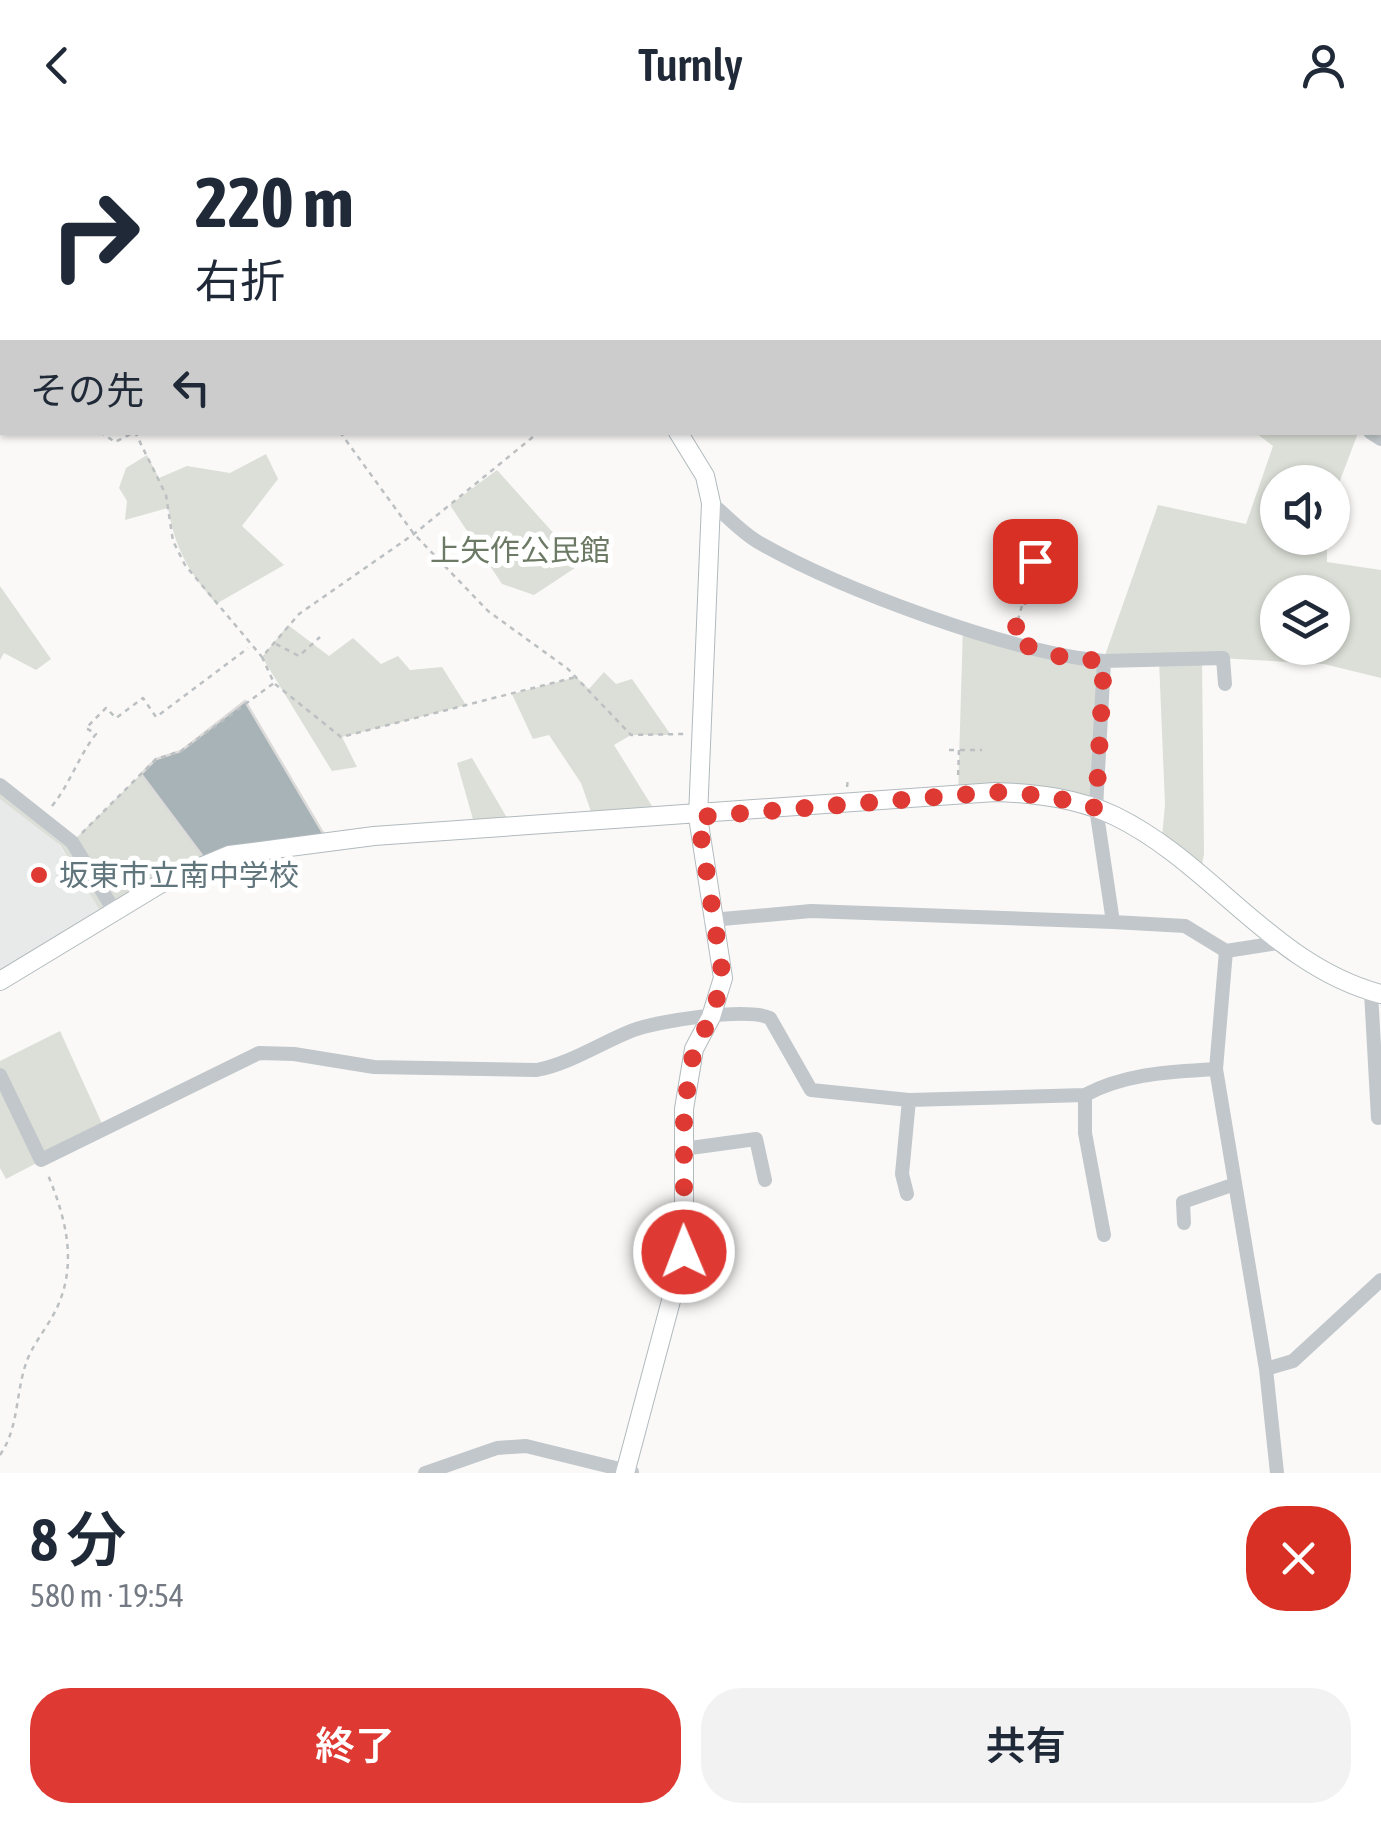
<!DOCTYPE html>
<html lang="ja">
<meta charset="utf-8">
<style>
body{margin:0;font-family:"Asap Condensed","Noto Sans JP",sans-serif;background:#f2f2f3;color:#1f2937;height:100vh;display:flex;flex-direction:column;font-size:38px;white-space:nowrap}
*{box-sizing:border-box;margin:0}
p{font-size:32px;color:#747a83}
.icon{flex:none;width:55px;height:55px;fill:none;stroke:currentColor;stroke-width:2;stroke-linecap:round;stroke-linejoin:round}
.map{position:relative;height:1343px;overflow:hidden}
.drawer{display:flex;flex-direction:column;background:#fff;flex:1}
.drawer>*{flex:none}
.top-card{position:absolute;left:0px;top:0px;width:1382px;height:305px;box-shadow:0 2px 8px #0004;background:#fff;color:#1f2937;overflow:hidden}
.fabs{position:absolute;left:1260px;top:335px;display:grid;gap:20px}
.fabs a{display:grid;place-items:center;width:90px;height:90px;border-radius:50%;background:#fff;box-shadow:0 2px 8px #0004;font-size:50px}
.pin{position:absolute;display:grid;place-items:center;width:85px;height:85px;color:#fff;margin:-42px;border-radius:20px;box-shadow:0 5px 15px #0006}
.me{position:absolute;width:110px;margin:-55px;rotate:359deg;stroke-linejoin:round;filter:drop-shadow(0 0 8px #0008)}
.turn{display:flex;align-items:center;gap:35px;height:210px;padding:0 30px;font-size:45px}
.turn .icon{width:130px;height:130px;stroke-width:2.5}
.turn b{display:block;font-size:70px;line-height:85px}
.then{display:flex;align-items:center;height:95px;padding:0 30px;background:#0003;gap:20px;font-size:38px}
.round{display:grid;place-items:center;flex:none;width:105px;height:105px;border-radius:40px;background:#f2f2f3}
.overview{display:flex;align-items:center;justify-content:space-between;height:170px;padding:0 30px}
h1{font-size:60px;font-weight:600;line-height:75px}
.button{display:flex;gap:20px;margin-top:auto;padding:20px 30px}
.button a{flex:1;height:115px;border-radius:40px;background:#de3a33;color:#fff;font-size:40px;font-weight:600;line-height:115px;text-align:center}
.button a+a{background:#f2f2f3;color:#1f2937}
header{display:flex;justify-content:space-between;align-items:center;height:130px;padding:0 30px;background:#fff;font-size:45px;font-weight:600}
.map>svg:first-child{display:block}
.built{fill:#e8e9e9}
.green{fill:#dbdfd7;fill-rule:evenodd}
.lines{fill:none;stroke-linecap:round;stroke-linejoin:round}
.stream{stroke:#b8c7c9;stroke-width:4}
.building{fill:#a8b3b7;stroke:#dcdbda;stroke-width:2.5}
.secondary-casing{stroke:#b1babd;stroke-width:20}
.path{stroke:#bcc0c2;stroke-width:2.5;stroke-dasharray:5 5;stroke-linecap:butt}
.street{stroke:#c1c7ca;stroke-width:14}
.secondary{stroke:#fff;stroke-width:18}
.route{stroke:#de3a33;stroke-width:18;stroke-dasharray:0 32.4}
.poi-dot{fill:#de3a33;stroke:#fff;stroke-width:4}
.labels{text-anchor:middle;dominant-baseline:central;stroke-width:10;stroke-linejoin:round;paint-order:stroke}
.park-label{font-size:30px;fill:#6c7a65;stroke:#fff}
.poi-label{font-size:30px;fill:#61757c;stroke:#fff;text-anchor:start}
</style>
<header><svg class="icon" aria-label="back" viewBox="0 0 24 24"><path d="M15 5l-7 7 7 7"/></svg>Turnly<svg class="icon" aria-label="person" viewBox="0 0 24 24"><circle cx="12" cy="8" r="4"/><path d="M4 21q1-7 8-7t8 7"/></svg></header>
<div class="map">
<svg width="1381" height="1343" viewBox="0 0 1381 1343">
<rect width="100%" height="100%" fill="#faf9f8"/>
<path class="built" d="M0 665 55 708 101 782 0 840Z"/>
<path class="green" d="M1256 303H1358L1333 369 1332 352H1278V408H1327V432L1381 440V548L1324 534 1202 527 1204 724 1200 747 1161 717 1165 675 1159 530 1104 531 1096 678 958 665 963 495 1103 531 1158 375 1246 394 1273 316ZM1278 462H1332V518H1278Z
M266 324 278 349 242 396 284 435 216 474C189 442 175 419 168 378L125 390 127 371 119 358 126 338 147 325 159 348 187 336 230 343Z
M497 340 581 434 534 465 502 454 450 375Z
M0 456 51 529 36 540 4 523 0 530Z
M288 495 329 526 353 508 381 534 398 526 410 540 442 537 466 575 342 607 357 637 332 641 262 527Z
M604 542 616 554 632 549 671 605H631L614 615 660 689 595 693 581 653 549 605 533 609 512 564 576 547 589 559Z
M472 628 513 698 476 700 457 633Z
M141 644 207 732 105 789 60 715 0 669V655L72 712Z
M60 901 104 998 6 1049 0 1038V931Z"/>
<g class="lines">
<path class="stream" d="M1249 0 1251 2
M1380 121H1381"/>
</g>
<path class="building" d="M245 571 329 713 207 732 141 644 156 629 181 621Z"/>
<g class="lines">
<g class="secondary-casing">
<path id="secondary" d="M580 0 582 2
M0 851 160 754 229 725 374 706 995 662C1036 663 1077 668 1115 686 1212 733 1273 836 1381 864
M625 1343 684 1122V979L694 919 711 887 723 848 698 687 711 373 705 346 678 302"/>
</g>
<path class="path" d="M159 0V2
M356 0 358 2
M379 0 381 2
M452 0 454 2
M100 302 115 312 135 302 166 365 173 411 185 435 262 527
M340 302 414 404 488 481 568 539 631 605 684 604
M1025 427 1034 430
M1015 500 1044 399
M276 514 299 526 320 507
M275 554 341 607 576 547
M949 620H959L958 648
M960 620H982
M847 657 848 648
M52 676C70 654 78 627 96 604L86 598 106 578 116 588 143 568 156 587 248 518
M82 703 156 629 181 621 274 553 262 527 299 484 414 404 539 302
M0 1325C20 1296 15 1260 28 1228 36 1209 51 1193 59 1173 77 1130 65 1086 48 1045"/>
<path class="street" d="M1021 0 1026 2
M321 2 323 0
M0 6 2 8
M0 154 2 151
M1370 302 1381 309
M711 373C726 385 741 402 758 412 840 459 1011 523 1104 531L1096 678 1113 792 1185 796 1226 821
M1104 531 1223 528 1225 554
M0 655 72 712 115 782
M711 790 811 781 1113 792
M1371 862 1378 988
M0 945 41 1030 259 923 294 924 374 937 537 940C571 933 599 914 631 901 656 891 746 877 770 888L811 960 909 970 1085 965C1125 943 1171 942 1216 939
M1085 965V1003L1104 1105
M683 1019 756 1009 765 1050
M907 1064 902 1044 909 970
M1184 1093 1183 1072 1235 1054
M1266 1239 1293 1231 1381 1150
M425 1343 497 1318 526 1316 632 1342
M1277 1343 1266 1239 1216 939 1226 821 1278 813"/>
<use href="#secondary" class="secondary"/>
</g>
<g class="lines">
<path class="route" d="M684 1122V979L694 919 711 888 723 848 698 687 995 662 1048 666 1096 678 1104 531 1065 528 1012 511 1035 431"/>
</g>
<circle class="poi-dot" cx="39" cy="745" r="10"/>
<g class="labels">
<g class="park-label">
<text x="520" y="420">上矢作公民館</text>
</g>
<g class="poi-label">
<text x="59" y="745">坂東市立南中学校</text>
</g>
</g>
</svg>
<div class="fabs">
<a><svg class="icon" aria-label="sound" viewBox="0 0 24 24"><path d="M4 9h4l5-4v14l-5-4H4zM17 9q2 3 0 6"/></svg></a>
<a><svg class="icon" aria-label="layers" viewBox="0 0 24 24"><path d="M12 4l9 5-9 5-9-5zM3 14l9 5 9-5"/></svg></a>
</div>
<div class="pin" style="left:1035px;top:431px;background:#d93025"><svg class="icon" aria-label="arrive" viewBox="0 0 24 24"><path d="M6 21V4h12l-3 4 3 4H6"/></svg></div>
<svg class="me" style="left:684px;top:1122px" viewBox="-20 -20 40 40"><circle r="17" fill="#de3a33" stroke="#fff" stroke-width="3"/><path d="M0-11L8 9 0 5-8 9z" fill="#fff"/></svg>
<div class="top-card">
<div class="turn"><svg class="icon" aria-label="right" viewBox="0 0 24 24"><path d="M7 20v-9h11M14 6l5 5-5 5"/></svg><div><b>220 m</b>右折</div></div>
<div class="then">その先<svg class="icon" aria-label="left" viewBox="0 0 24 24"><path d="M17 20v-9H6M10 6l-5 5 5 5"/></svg></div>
</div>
</div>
<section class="drawer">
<div class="overview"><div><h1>8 分</h1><p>580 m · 19:54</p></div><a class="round" style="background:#d93025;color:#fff"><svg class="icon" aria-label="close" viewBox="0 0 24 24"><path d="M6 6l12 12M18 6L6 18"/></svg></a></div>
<div class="button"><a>終了</a><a>共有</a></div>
</section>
